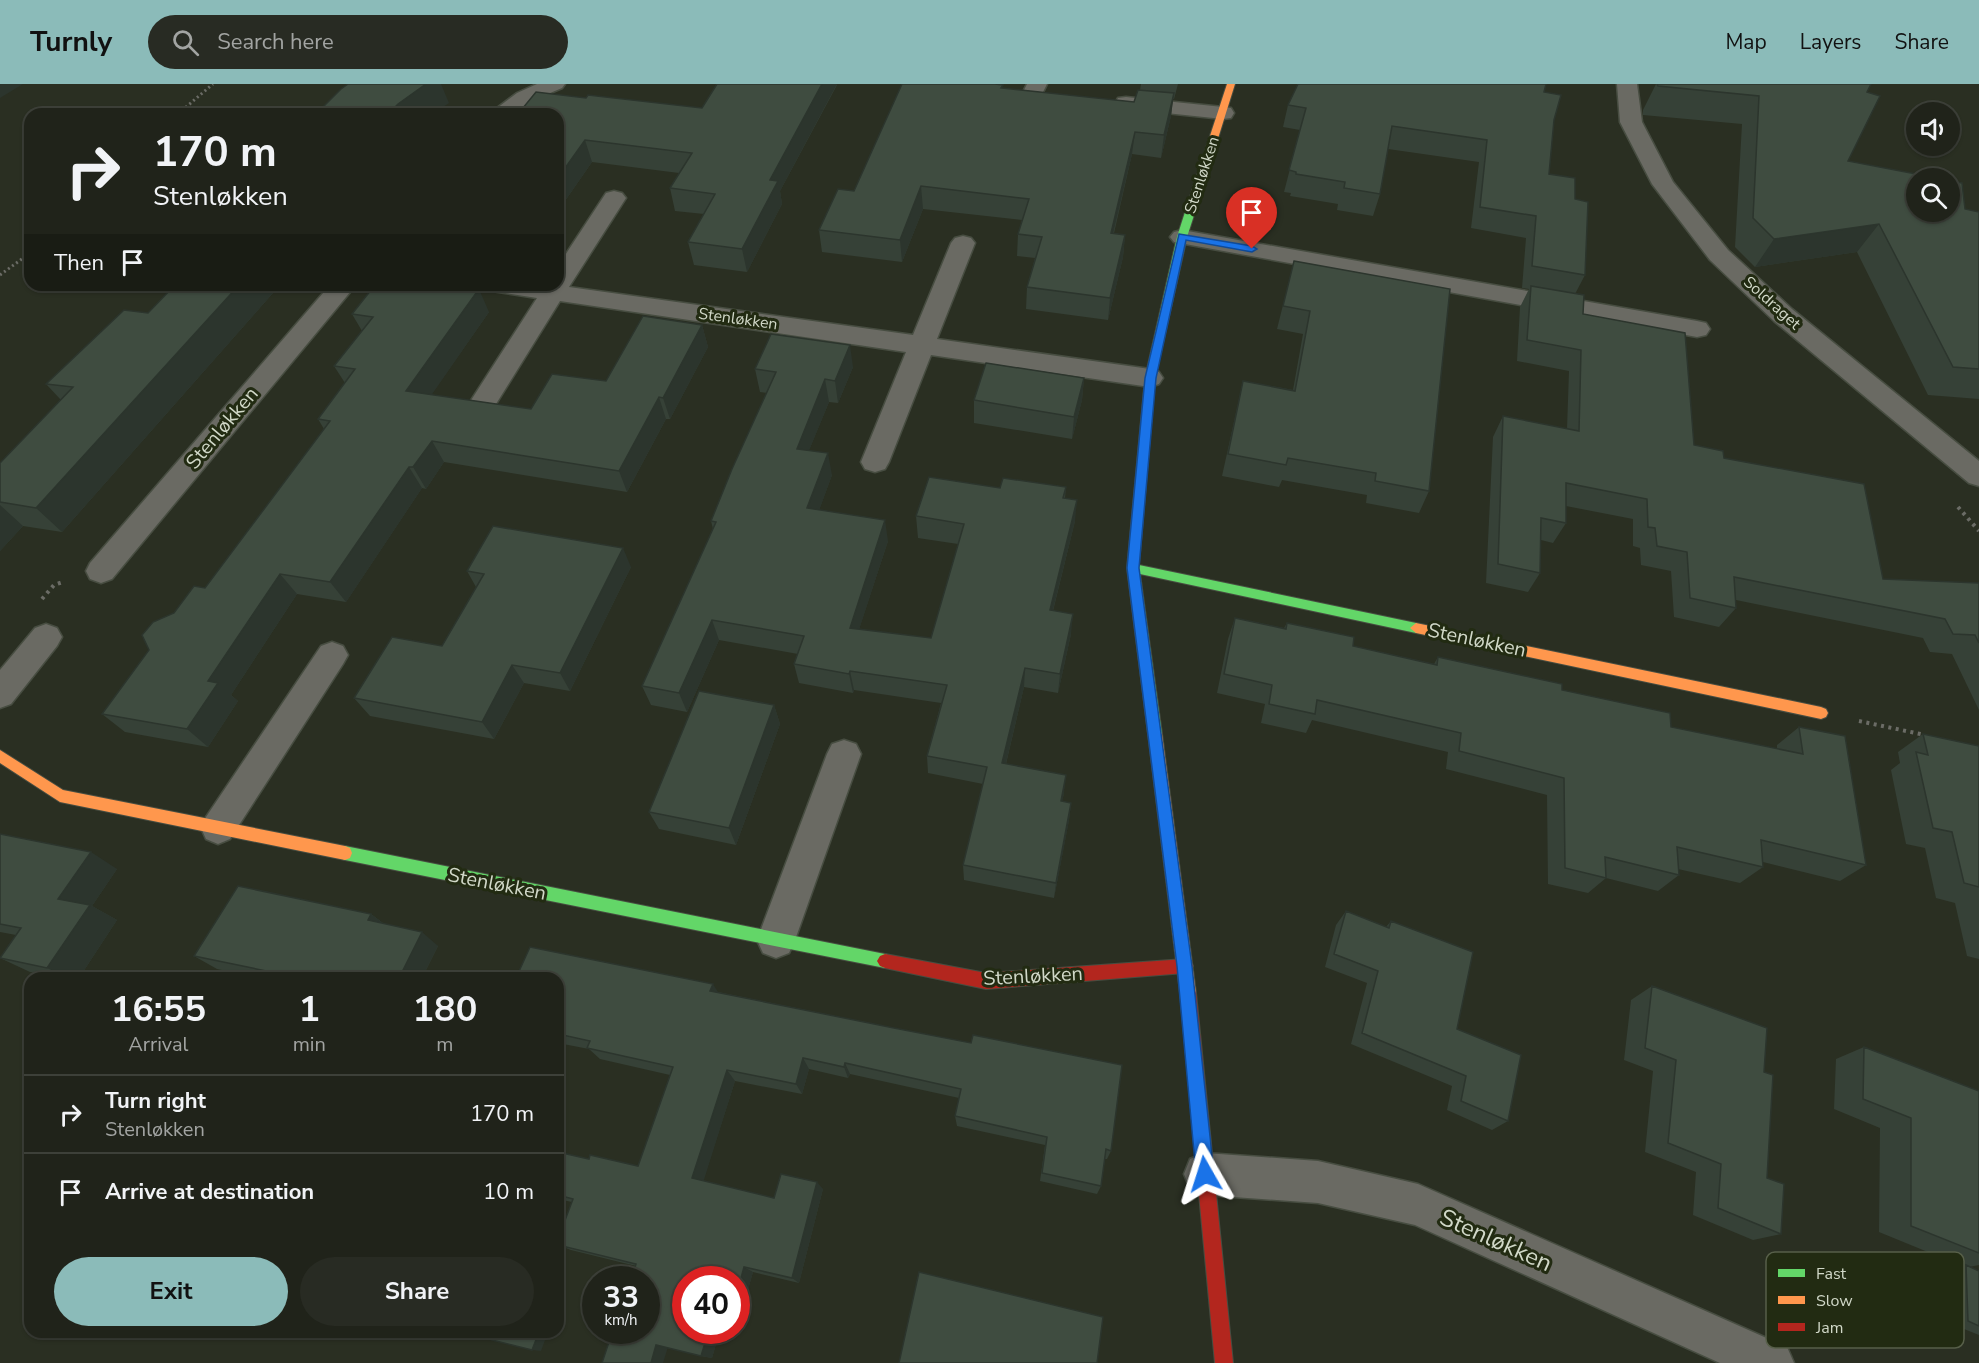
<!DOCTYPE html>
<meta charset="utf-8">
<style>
body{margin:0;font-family:"Nunito Sans",sans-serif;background:#282b23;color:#f1f3f6;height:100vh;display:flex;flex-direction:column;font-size:22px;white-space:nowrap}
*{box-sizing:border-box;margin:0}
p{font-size:20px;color:#a2a4a2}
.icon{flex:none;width:33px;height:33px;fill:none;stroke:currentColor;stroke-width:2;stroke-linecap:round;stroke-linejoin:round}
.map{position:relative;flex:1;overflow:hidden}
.sheet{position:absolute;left:24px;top:888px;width:540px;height:366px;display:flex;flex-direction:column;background:#20231a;border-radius:18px;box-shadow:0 2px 4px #0004,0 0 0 2px #3d4039}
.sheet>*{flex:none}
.banner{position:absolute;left:24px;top:24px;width:540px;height:183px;border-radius:18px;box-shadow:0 2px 4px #0004,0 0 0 2px #3d4039;background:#20231a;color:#f1f3f6;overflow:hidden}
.buttons{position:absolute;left:1906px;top:18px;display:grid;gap:12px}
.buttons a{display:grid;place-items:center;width:54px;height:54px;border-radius:50%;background:#20231a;box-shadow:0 2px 4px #0004,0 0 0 2px #3d4039;font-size:30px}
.speed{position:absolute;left:582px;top:1182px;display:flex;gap:12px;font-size:30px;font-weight:700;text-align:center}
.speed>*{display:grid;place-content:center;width:78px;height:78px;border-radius:50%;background:#20231a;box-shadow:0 2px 4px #0004,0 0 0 2px #3d4039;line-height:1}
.speed small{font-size:15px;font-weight:400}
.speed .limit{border:9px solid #d22;background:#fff;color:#111}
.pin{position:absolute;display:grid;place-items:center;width:51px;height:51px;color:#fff;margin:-62px -26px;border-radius:50% 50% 50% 0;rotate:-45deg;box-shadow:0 0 6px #0007}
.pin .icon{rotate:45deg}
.me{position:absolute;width:66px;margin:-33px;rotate:354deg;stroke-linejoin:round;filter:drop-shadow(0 0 4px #0008)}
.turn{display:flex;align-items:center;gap:21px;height:126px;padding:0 30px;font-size:27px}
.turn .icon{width:78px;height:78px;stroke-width:2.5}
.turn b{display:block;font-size:42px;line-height:51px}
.then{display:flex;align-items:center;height:57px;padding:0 30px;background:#0003;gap:12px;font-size:22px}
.eta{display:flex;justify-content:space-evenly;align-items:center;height:102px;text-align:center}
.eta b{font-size:36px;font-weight:700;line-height:42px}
.primary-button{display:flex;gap:12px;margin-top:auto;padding:12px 30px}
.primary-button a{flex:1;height:69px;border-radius:36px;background:#8bbbb9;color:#111;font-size:24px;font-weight:700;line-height:69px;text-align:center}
.primary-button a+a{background:#282b23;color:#f1f3f6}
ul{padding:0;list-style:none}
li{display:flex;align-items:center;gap:18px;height:78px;padding:0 30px;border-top:2px solid #3d4039}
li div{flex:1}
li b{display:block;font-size:22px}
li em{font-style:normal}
header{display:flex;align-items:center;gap:36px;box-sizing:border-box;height:84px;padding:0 30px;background:#8bbbb9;color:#111}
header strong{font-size:28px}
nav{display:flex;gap:33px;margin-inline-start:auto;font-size:21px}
.search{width:420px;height:54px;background:#282b23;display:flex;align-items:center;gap:15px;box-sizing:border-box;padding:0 21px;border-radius:33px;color:#a2a4a2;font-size:22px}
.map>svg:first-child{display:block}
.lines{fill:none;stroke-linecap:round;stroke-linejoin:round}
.street-casing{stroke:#474d41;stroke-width:3}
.fast-casing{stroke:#474d41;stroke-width:2}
.slow-casing{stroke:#474d41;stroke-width:2}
.jam-casing{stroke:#474d41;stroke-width:2}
.path-far1{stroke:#6b6c66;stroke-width:3;stroke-dasharray:2 3;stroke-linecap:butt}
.path{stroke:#6b6c66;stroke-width:4;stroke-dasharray:3 4.5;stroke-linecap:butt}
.street{fill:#6a6a63;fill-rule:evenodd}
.fast{fill:#63d668;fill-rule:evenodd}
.slow{fill:#ff974d;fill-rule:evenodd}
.jam{fill:#b3261e;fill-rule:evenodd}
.wall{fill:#364137}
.shaded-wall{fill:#2c352d}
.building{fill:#3f4c40;stroke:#2c352d;stroke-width:1.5}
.route{fill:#1a73e8;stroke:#114b97;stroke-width:1.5}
.labels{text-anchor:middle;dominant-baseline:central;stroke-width:6;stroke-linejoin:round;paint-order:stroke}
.far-street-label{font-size:16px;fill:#d1d8c8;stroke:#222b12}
.street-label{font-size:20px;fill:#d1d8c8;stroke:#222b12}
.near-street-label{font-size:24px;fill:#d1d8c8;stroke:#222b12}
.key{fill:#222b12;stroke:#575f49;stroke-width:1.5}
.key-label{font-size:16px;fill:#d1d8c8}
</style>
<header>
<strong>Turnly</strong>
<div class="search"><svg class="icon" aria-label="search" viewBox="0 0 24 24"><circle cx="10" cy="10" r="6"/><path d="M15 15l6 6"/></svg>Search here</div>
<nav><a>Map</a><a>Layers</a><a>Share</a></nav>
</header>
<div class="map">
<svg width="1979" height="1279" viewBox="0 0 1979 1279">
<rect width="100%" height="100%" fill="#2a2f22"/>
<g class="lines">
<g class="street-casing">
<path id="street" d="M537 0H565L562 4 531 17 514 30H489L517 9Z
M1027 0H1047L1041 12H1027L1023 8Z
M1617 0H1637L1642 38 1673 98 1728 166 1792 225 1979 377V402L1969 399 1774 237 1710 176 1652 100 1620 38Z
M1126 13 1223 23 1231 24 1234 29 1231 34 1223 35 1118 24 1115 19 1118 14Z
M614 107 622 109 626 114 569 203 913 251 951 159 955 154 963 152 971 154 975 159 937 255 1150 285 1159 288 1163 294 1159 300 1150 303 931 271 889 378 885 385 875 388 865 385 861 378 906 268 560 217 491 328 481 330 471 328 468 321 537 214 492 207 489 201H558V182L606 109Z
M1182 146 1697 237 1706 239 1710 245 1706 251 1697 253 1174 158 1170 153 1174 148Z
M330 201H356L112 495 101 499 90 495 86 487 90 479Z
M46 540 57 544 62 553 57 562 11 620 0 624V586L35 544Z
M332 558 343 562 348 571 343 580 230 755 218 760 206 755 201 744 206 733 321 562Z
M844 656 856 660 861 670 795 856 789 869 776 874 763 869 757 856 827 670 832 660Z
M1205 1069 1318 1077 1418 1100 1787 1263 1794 1279H1720L1415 1141 1318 1119 1205 1111 1190 1105 1184 1090 1190 1075Z"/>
</g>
<g class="fast-casing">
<path id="fast" d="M1191 122 1196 125 1187 153 1155 294 1139 481 1416 539 1422 544 1416 549 1140 490 1162 650 1160 654 1155 656 1150 654 1148 650 1127 484 1145 294 1177 153 1186 125Z
M345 762 885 870 890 872 893 877 890 882 885 884 345 776 340 774 338 769 340 764Z"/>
</g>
<g class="slow-casing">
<path id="slow" d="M1227 0H1235L1196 125 1188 127 1186 125Z
M1416 539 1821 623 1826 625 1828 629 1826 633 1821 635 1416 549 1410 544Z
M1155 644 1160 646 1162 650 1196 909 1194 914 1188 917 1182 914 1180 909 1148 650 1150 646Z
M0 666 63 706 345 762 350 764 352 769 350 774 345 776 60 718 0 679Z"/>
</g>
<g class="jam-casing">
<path id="jam" d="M885 870 986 889 1185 875 1190 877 1193 882 1190 887 1185 889 986 905 885 884 880 882 877 877 880 872Z
M1188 901 1194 904 1196 909 1233 1279H1215L1180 909 1182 904Z"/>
</g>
<path class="path-far1" d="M178 30 213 0
M0 191 30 169"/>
<path class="path" d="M1958 423 1979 447
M42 515 54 501 63 498
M1859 637 1925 651"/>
<use href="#street" class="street"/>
<use href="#fast" class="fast"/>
<use href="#slow" class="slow"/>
<use href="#jam" class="jam"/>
</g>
<path class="wall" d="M1141 0H1178L1174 15H1173L1171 32 1161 74 1132 70 1114 149 1125 151 1123 173 1108 236 1026 225 1027 203 1035 174 1017 172 1018 150 1022 136 923 125 902 178 822 168 819 146 854 107 1003 4 1134 18 1140 6Z
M1656 0H1871L1867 8 1848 77 1965 125 1979 128V315L1928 311 1857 168 1755 183 1735 163 1742 40 1643 31V26Z
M837 1 780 107 782 120 747 188 694 181 688 158 704 130 675 127 670 104 679 89 592 78 558 127 586 14 702 24Z
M1544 8 1554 36 1549 90 1575 115 1585 191 1575 210 1583 230 1694 361 1724 374 1883 495 1979 499V626L1952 570 1930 568 1923 554 1736 516V524L1719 543 1674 533 1671 487 1641 481 1640 464 1633 462V435L1566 422V439L1553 459 1541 456 1540 489 1528 508 1486 499 1493 353 1503 332 1567 345 1569 287 1517 277 1520 223 1529 205 1522 204 1526 154 1471 144 1479 78 1388 65 1380 110 1373 132 1337 126 1338 120 1290 112 1291 109 1284 108 1300 46 1283 43 1288 21Z
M1294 177 1429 407 1419 429 1366 419 1367 411 1282 396 1279 403 1222 392 1243 297 1293 306 1303 250 1277 245Z
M175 201H280L62 448 23 442 0 467V379L61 316 46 300 148 229Z
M489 228 431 311 531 325 606 297 702 241 708 263 670 335H666L627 408 444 378 426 405 422 404 346 518 297 510 231 611 238 617 208 663 125 648 102 630 149 566 174 529 205 504 324 345 318 335 345 299 334 282 362 247 352 230Z
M853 283 838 319 829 318 809 366 832 391 819 426 888 457 859 545 931 554 958 460 918 454 916 432 1000 404 1066 403 1065 414 1075 437 1053 527 1071 550 1058 609 1024 603 1006 680 1064 709 1062 717 1071 719 1069 736 1054 814 964 796 963 781 983 700 928 689 927 672 941 619 854 606 853 609 799 599 794 580 798 570 719 556 687 628 651 621 642 602 713 445 711 437 767 309 760 308 755 285Z
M1084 294 1082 316 1072 355 974 339V316Z
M631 483 570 607 524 599 494 655 370 632 354 614 442 562 476 503 467 487Z
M1235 534 1284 544 1287 539 1353 562 1434 580 1438 573 1562 606 1671 643 1777 665V661L1799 643 1866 781 1840 797 1763 778V783L1740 799 1678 785 1679 791 1658 807 1606 794 1588 809 1548 800 1547 711 1446 685 1448 668 1312 636 1306 649 1261 639 1265 620 1217 609 1228 555Z
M774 621 780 640 736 761 659 745 649 728Z
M1923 650 1979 662V875L1967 872 1955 819 1936 814 1925 764 1906 760 1891 686 1900 679 1898 668Z
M0 750 117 785 92 822 117 836 79 894H60L30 888 0 874 16 851 0 848Z
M1346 827 1386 843 1391 837 1457 945 1508 1037 1492 1046 1447 1026 1452 1002 1351 960 1367 899 1325 883 1336 841Z
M371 830 383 839 438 862 422 894H259L217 885 194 872Z
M558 894 718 908 894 944 1111 1067 1107 1075H1105L1101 1102 1097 1110 1040 1097 1045 1061 957 1042 955 1032 959 1014 850 990 848 994 809 985 802 1010 735 997 703 1097 774 1114 823 1105 799 1199 753 1188 747 1209 736 1207V1196H686V1246H720L712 1274 701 1272 636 1182 571 1166 558 1161 572 1118 558 1115V1068L589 1075 638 1082 670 991 600 975 589 965 558 959Z
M1652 902 1764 988 1767 1094 1781 1150 1753 1156 1693 1131 1696 1088 1645 1068 1653 987 1624 976 1631 916Z
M1864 963 1979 1007V1181L1969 1183 1979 1187V1251L1949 1239 1948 1184 1962 1182 1879 1148 1880 1044 1834 1025 1836 975Z"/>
<path class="shaded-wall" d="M0 0H23L0 14Z
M426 0H441L449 19 433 30H388L398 20Z
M822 0H837L780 107 782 120 747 188 742 165 770 96Z
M1174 9 1171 32 1161 74 1164 51Z
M1135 48 1132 70 1108 171 1111 149Z
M585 56 592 78 558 127V94Z
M921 102 923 125 902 178 900 156Z
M1879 140 1857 168 1755 183 1774 155Z
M1125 151 1123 173 1108 236 1110 214Z
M239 201H280L62 448 36 424Z
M479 205 489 228 419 329 406 307Z
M702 241 708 263 670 335 663 314Z
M850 261 853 283 838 319 835 297Z
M1084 294 1082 316 1072 355 1074 333Z
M825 295 829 318 801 386 797 365Z
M659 313 666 335 627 408 619 387Z
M432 357 444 378 426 405 413 383Z
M828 369 832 391 812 446 807 424Z
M409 383 422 404 346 518 330 498Z
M1077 416 1075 437 1048 546 1050 526Z
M0 421 23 442 0 467Z
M885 436 888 457 853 564 850 544Z
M623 464 631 483 570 607 560 589Z
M280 490 297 510 231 611 238 617 208 663 187 645 208 597Z
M1073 530 1071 550 1058 609 1060 590Z
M712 536 719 556 687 628 679 609Z
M512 581 524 599 494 655 482 638Z
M1025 584 1024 603 1002 696V679Z
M850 587 854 606 853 609 849 590Z
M774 621 780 640 736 761 729 744Z
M1066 691 1064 709 1059 734 1061 717Z
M1071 719 1069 736 1054 814 1056 799Z
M91 768 117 785 92 822 117 836 79 894H68L47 884 58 815Z
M371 830 388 843 368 836Z
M422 848 438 862 422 894H399Z
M713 900 721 913 710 907Z
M803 974 809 985 802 1010 796 1000Z
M845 979 850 990 848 994 844 983Z
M727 986 735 997 702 1102 692 1094Z
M817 1098 823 1105 799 1199 792 1194Z
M744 1183 753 1188 747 1209 738 1205Z
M709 1246H720L712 1274 701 1272Z
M539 1248H548L541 1267 532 1266Z
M656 1261 668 1263 663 1279H651Z"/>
<path class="building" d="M348 0H426L398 20 388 30H316L341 5Z
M717 0H822L770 96 778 97 742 165 688 158 715 110 670 104 692 69 585 56 558 94V30H518L536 8 586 14 588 11 702 24Z
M902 0H995L1003 1 1001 4 1134 18 1138 6 1174 9 1164 51 1135 48 1111 149 1125 151 1110 214 1027 203 1042 153 1018 150 1029 115 921 102 900 156 819 146 838 105 854 107Z
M1298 0H1546L1544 8 1561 11 1554 36 1549 90 1575 94V115L1588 118 1585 191 1532 182 1536 132 1480 123 1487 56 1392 42 1380 110 1344 104 1345 98 1296 90V88L1289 86 1306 24 1288 21Z
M1657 0H1871L1867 8 1880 12 1848 77 1937 94H1917V128H1950V97L1962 99 1965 125 1979 128V285L1953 283 1879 140 1774 155 1753 134 1759 12 1658 2Z
M1294 177 1450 205 1429 407 1375 397 1376 389 1288 374 1286 381 1228 370 1243 297 1295 307 1310 227 1283 222Z
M175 201H239L36 424 0 418V379L73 303 46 300 124 226 148 229Z
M375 201H447L479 205 406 307 531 325 552 290 606 297 643 232 702 241 663 314 659 313 619 387 432 357 413 383H409L330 498 280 490 208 597 218 599 187 645 102 630 149 566 142 551 153 538 174 529 194 502 205 504 330 337 318 335 355 285 334 282 373 233 352 230Z
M1531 202 1584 211 1583 230 1685 249 1694 361 1723 367 1724 374 1864 400 1883 495 1979 499V559L1975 551 1953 550 1945 535 1734 493 1736 524 1690 514 1687 468 1657 462 1655 444 1648 443 1647 415 1566 399V439L1541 434 1540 489 1498 480 1503 332 1579 347 1581 266 1527 256Z
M771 250 850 261 835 297 825 295 797 365 828 369 807 424 885 436 850 544 931 554 964 440 916 432 929 393 1000 404 1003 394 1066 403 1063 414 1077 416 1050 526 1073 530 1060 590 1025 584 1002 679 1066 691 1061 717 1071 719 1056 799 963 781 987 683 927 672 947 601 850 587 849 590 794 580 804 552 712 536 679 609 642 602 716 438 711 437 732 385 776 288 755 285Z
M986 279 1084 294 1074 333 974 316Z
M493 442 623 464 560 589 512 581 482 638 354 614 392 553 442 562 484 490 467 487Z
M1235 534 1286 545 1287 539 1354 553 1353 562 1437 581 1438 573 1562 600V606L1670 629 1671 643 1803 670 1799 643 1845 652 1866 781 1761 756 1763 783 1677 763 1679 791 1605 773 1606 794 1565 784 1564 694 1459 667 1461 649 1317 616 1315 630 1269 620 1272 601 1224 590Z
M699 607 774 621 729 744 649 728Z
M1923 650 1979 662V803L1964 799 1952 748 1933 744 1916 668 1928 671Z
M0 750 91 768 58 815 90 821 47 884 0 874 21 844 0 840Z
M238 802 371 830 368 836 422 848 399 894H279L281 890 194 872Z
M1346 827 1389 844 1391 837 1473 868 1457 945 1521 971 1508 1037 1461 1017 1466 992 1362 949 1378 887 1334 870Z
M530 863 713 900 710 907 894 944 971 959 973 951 1122 981 1111 1067 1106 1065 1101 1102 1042 1089 1047 1053 955 1032 961 1005 845 979 844 983 803 974 796 1000 727 986 692 1094 774 1114 781 1090 817 1098 792 1194 744 1183 738 1205H736V1196H686V1246H709L701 1272 656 1261 651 1279H602L613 1246H646V1196H631L636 1180 558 1161V1155L573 1115 558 1111V1068L589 1075 590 1071 638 1082 673 983 587 964 590 957 558 950V894H516Z
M1652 902 1767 944 1764 988 1773 991 1767 1094 1784 1100 1781 1150 1718 1124 1721 1080 1668 1059 1676 976 1645 964Z
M1864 963 1979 1007V1169L1911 1142V1034L1863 1015Z
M1966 1181 1979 1187V1242L1968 1237Z
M919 1188 1103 1233 1097 1279H899Z
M495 1248H539L532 1266 492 1256Z"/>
<path class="route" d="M1179 150 1252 162 1257 165 1252 168 1186 156 1156 294 1139 484 1192 882 1214 1090 1211 1096 1205 1098 1199 1096 1196 1090 1177 882 1127 484 1145 294Z"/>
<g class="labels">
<g class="far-street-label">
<text transform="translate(1202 91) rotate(-72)">Stenløkken</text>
<text transform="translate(1772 219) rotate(42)">Soldraget</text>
<text transform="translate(738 235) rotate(8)">Stenløkken</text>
</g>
<g class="street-label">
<text transform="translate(222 344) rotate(-50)">Stenløkken</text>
<text transform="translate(1477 556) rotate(12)">Stenløkken</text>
<text transform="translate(497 800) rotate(11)">Stenløkken</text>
<text transform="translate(1033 892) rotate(-3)">Stenløkken</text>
</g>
<g class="near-street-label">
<text transform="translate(1496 1156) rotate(24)">Stenløkken</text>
</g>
</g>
<rect x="1766" y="1168" width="198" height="96" rx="9" class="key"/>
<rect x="1778" y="1185" width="27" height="8" fill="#63d668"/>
<rect x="1778" y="1212" width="27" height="8" fill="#ff974d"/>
<rect x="1778" y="1239" width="27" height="8" fill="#b3261e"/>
<g class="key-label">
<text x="1816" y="1195">Fast</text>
<text x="1816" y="1222">Slow</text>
<text x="1816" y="1249">Jam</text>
</g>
</svg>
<div class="buttons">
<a><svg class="icon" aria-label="sound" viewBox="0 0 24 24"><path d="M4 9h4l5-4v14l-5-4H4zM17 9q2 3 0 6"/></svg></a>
<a><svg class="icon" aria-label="search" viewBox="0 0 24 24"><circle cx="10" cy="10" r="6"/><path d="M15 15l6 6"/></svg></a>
</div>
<div class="speed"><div>33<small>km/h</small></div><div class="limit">40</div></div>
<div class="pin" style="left:1252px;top:165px;background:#d93025"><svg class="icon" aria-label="arrive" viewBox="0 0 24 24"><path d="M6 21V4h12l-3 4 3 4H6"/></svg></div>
<svg class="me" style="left:1205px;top:1090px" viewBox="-20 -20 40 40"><path d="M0-17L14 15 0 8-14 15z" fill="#1a73e8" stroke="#fff" stroke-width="4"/></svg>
<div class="banner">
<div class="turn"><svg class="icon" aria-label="right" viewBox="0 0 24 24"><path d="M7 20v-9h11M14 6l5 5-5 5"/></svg><div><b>170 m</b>Stenløkken</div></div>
<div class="then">Then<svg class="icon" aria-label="arrive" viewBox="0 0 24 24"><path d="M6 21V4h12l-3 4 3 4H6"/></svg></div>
</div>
<section class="sheet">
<div class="eta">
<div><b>16:55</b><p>Arrival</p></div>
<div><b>1</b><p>min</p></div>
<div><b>180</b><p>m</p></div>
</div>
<ul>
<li><svg class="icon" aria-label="right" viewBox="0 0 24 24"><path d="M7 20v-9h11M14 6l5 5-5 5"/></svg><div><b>Turn right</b><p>Stenløkken</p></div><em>170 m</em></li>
<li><svg class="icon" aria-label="arrive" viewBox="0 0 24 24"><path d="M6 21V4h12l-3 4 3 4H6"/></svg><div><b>Arrive at destination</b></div><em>10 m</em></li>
</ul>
<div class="primary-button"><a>Exit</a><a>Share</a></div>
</section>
</div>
